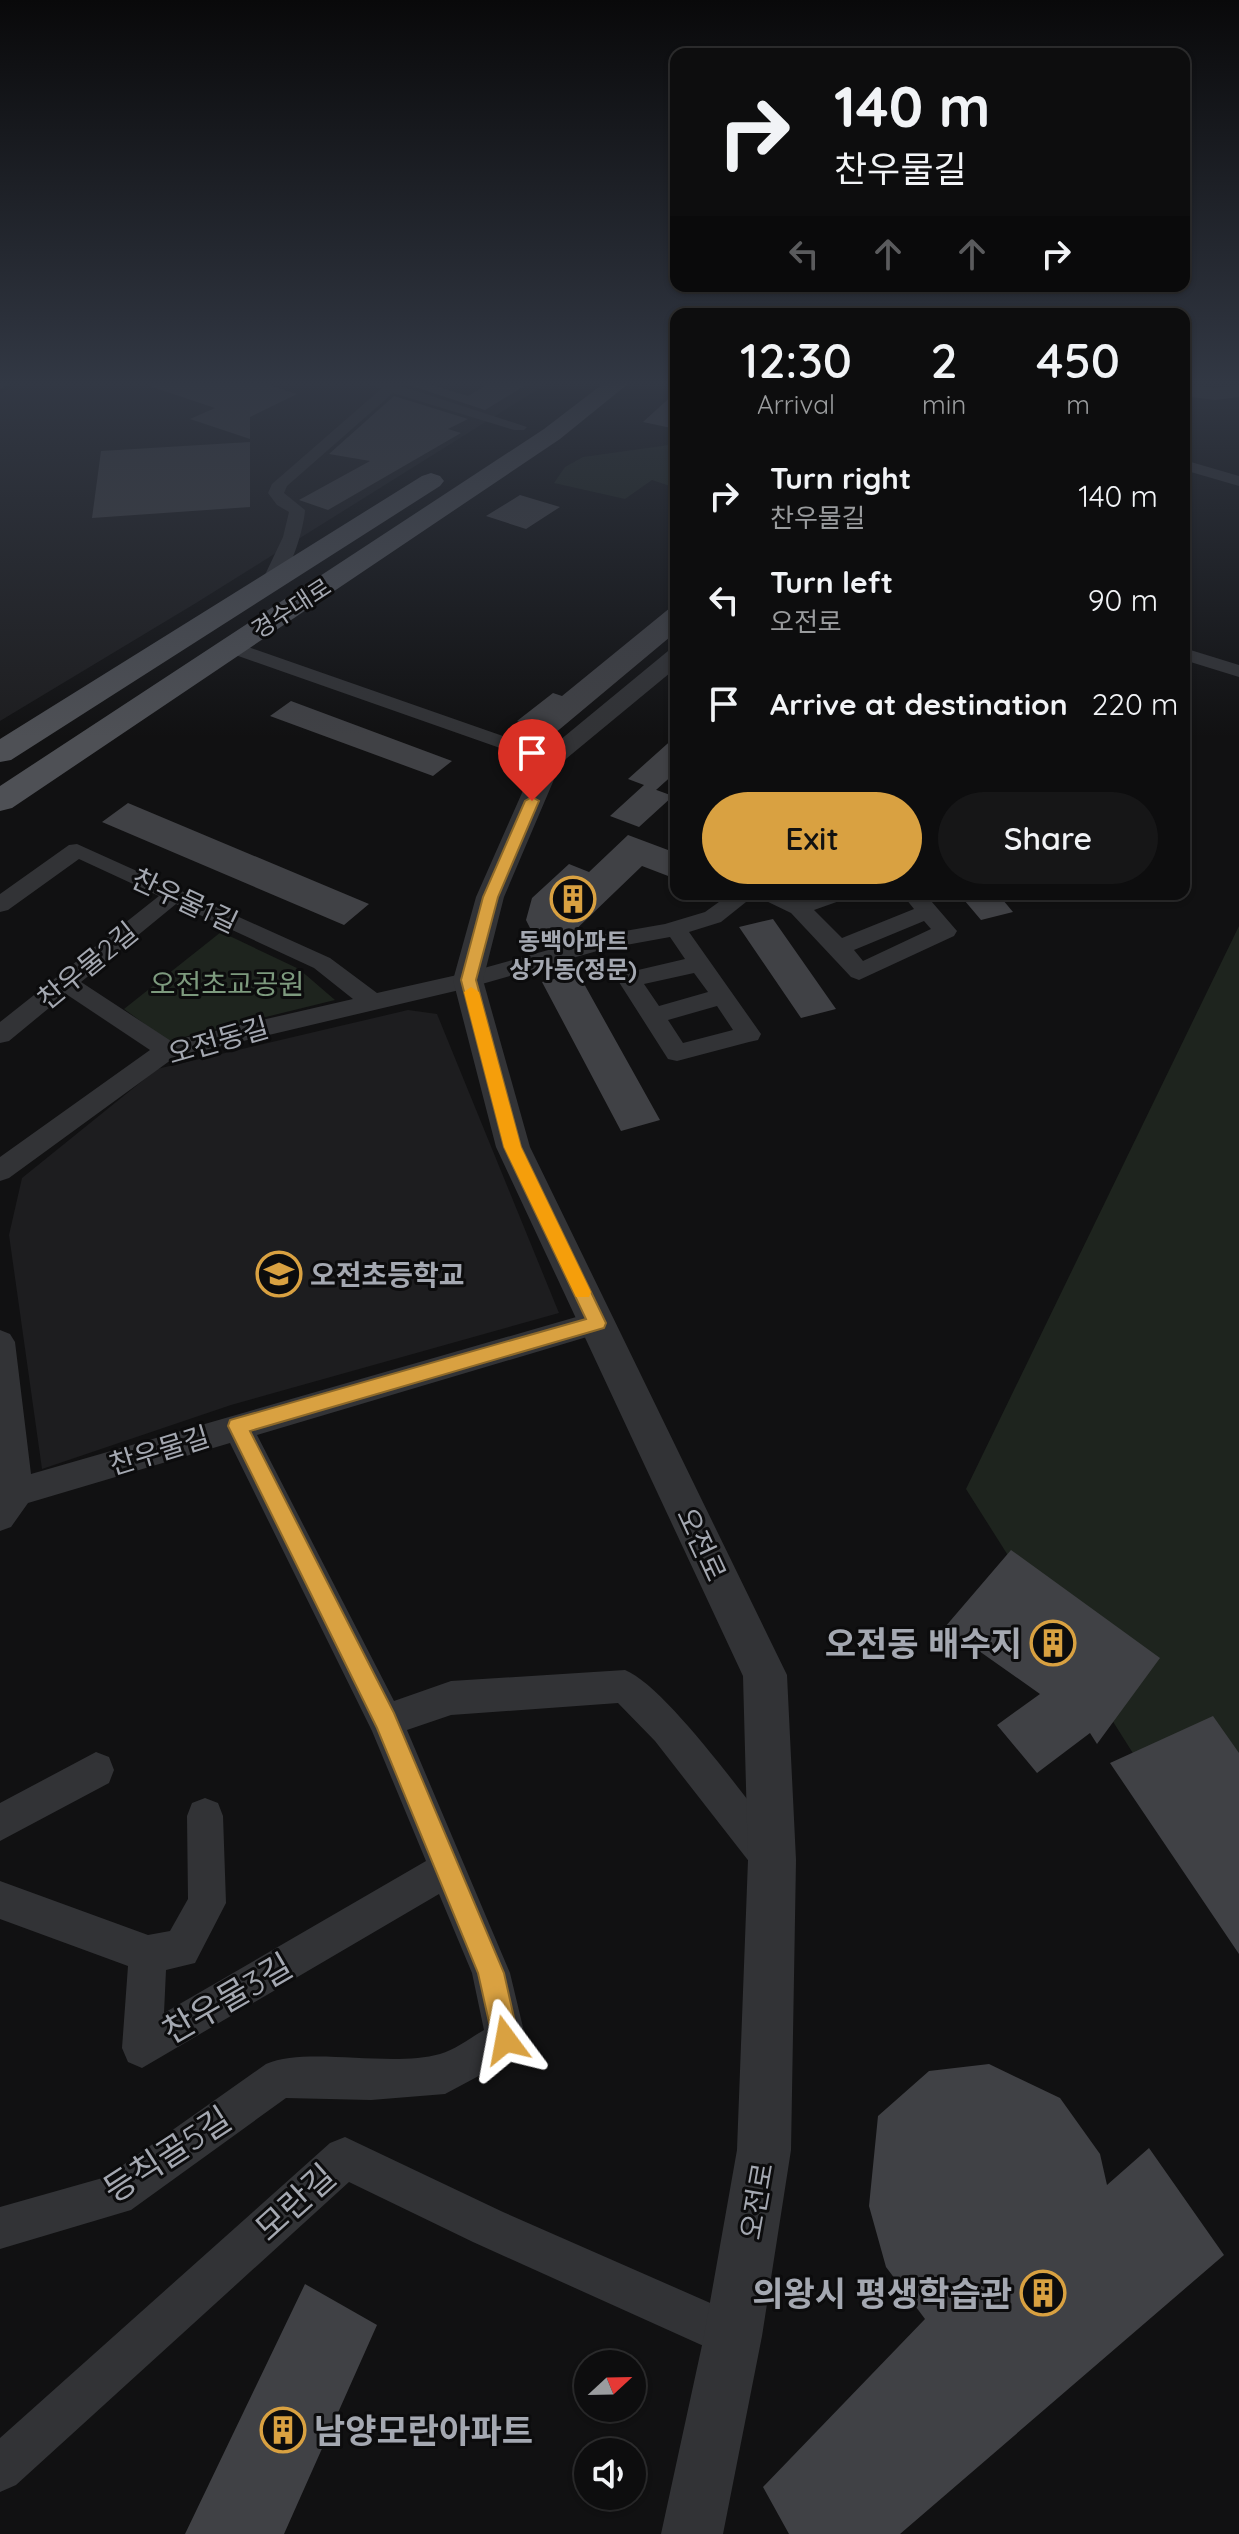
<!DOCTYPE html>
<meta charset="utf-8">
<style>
body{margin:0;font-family:Quicksand,"Noto Sans KR",sans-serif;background:#161617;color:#f1f3f6;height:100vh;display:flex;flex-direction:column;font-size:30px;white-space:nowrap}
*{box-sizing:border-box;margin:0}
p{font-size:26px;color:#9a9c9e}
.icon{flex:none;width:44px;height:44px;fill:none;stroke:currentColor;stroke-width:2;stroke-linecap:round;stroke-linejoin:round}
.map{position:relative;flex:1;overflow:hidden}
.details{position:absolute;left:670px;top:308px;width:520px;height:592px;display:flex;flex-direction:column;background:#0d0d0e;border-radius:16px;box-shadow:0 2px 6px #0004,0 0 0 2px #2d2d2e}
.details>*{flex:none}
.guide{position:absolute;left:670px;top:48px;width:520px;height:244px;border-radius:16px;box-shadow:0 2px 6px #0004,0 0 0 2px #2d2d2e;background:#0d0d0e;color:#f1f3f6;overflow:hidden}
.needle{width:52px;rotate:68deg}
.controls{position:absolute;left:574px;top:2350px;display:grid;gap:16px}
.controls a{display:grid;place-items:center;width:72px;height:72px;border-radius:50%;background:#0d0d0e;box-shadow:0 2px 6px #0004,0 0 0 2px #2d2d2e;font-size:40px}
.pin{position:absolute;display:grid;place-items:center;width:68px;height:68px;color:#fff;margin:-82px -34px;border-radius:50% 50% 50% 0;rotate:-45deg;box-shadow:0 0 8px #0007}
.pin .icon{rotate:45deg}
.me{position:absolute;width:88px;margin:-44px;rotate:347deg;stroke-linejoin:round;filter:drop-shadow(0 0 6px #0008)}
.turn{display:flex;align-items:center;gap:28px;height:168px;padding:0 32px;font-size:36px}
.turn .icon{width:104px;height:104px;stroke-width:2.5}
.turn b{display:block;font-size:56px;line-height:68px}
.lanes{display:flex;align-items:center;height:76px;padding:0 32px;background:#0003;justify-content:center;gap:40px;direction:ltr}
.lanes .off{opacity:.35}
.eta{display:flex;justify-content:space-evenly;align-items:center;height:136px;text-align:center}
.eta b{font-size:48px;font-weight:600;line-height:56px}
.cta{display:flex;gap:16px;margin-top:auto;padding:16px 32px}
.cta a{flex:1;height:92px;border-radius:48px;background:#d9a141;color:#111;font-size:32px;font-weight:600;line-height:92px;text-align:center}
.cta a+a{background:#161617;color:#f1f3f6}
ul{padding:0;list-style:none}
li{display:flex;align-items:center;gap:24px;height:104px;padding:0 32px}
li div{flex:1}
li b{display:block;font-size:30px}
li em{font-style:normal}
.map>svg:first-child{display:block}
.built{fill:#1d1d1f}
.green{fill:#1e241e}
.building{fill:#404145}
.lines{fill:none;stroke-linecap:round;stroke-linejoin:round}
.minor{fill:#323336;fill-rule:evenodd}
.tertiary{fill:#323336;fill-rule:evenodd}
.primary{fill:#4e5055;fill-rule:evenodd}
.route{fill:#d9a141;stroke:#8d692a;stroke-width:2}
.slow{fill:#f59e0b}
.labels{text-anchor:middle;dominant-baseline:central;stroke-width:6;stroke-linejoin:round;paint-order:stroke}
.far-street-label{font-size:24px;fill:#a4a8b1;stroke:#0c0c0d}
.far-poi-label{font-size:24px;font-weight:bold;fill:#a4a8b1;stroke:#0c0c0d}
.street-label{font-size:28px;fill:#a4a8b1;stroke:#0c0c0d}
.park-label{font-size:28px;fill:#7d9a7e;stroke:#0c0c0d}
.poi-label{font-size:28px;font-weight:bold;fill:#a4a8b1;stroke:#0c0c0d;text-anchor:start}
.near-poi-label{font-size:34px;font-weight:bold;fill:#a4a8b1;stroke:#0c0c0d;text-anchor:end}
.near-street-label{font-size:34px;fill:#a4a8b1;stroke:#0c0c0d}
</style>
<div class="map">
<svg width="1239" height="2534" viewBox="0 0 1239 2534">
<rect width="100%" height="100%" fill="#111112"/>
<path class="built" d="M19 383H548L196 603 0 721V394Z
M408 1010 437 1014 559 1313 231 1405 42 1469 9 1235 22 1178 157 1069Z"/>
<path class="green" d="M676 444V488L652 480 625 499 554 483 565 467 583 457Z
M1239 926V1921L966 1489Z
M221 932 299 969 335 1000 168 1041 124 1009Z"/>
<path class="building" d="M152 383H262L297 394 250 417V439L190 419 215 408 152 387Z
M408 383H425L468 396 490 383H529L485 410 406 384Z
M676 392V429L643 422Z
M394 396 468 419 448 429 461 433 328 510 299 500 370 461 329 454Z
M250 442V507L92 518 101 451Z
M520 495 560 507 526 529 486 516Z
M676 603V632L554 734 517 721 553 693 562 696Z
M291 701 452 761 433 776 270 716Z
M676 736V772L656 790 651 788 673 796 639 827 610 816 644 785 628 779Z
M128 803 369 904 344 925 102 822Z
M628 835 676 853V879L642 866 566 939 545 937 531 930 526 920 532 898 569 864 589 872Z
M959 894H998L1013 912 981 920Z
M773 919 836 1009 801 1018 739 927Z
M578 973 631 1068 660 1120 621 1131 542 982Z
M1011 1550 1160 1658 1097 1744 1090 1733 1037 1773 997 1725 1040 1694 945 1627Z
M1213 1716 1239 1753V1954L1110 1763Z
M989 2064 1060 2098 1100 2154 1107 2185 1149 2148 1224 2255 900 2534H789L763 2487 925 2319 886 2267 869 2206 878 2116 929 2071Z
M305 2284 377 2325 284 2534H185Z"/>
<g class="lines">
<path class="minor" d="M0 383H11L0 389Z
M370 383H403L401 386 527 427 524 430H514L393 393 287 486 284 493 305 510C304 528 290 579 272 584L266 583 263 579 283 537 289 512 277 505 268 493 272 484 381 389Z
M1184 460 1239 476V486L1184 470Z
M231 641 557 755 560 759 557 763H543L224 651 222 647Z
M1184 648 1239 665V677L1184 660Z
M77 844 330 958 377 993 466 973 602 935 665 924 705 912 730 894H756L721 922 689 932 761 1034 758 1040 749 1042 677 1061 668 1059 617 979 621 974 685 959 670 937 604 949 468 988 175 1057 9 1178 0 1181V1157L150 1050 66 994 9 1041 0 1043V1022L159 896 79 859 8 910 0 912V894L69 845ZM176 904 314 968 353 999 171 1041 81 982ZM694 973 708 992 659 1006 644 984ZM717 1006 733 1030 683 1043 668 1020Z
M759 894H788L800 900 816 894H848L845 899 814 910 842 938 914 909 902 894H925L957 931 954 936 859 980 851 977 791 913 762 899ZM924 921 931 929 863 961 854 950Z
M597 1311 607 1315 611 1323 607 1331 257 1435 394 1701 451 1681 625 1670C666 1686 752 1807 784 1847L790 1860 784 1873 771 1879 758 1873 655 1741 618 1703 451 1715 407 1730 510 1973 526 2040 520 2054 445 2094 371 2100 286 2098 131 2210 0 2249V2207L106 2177 266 2064C308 2046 389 2068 440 2054 455 2050 470 2038 484 2030L472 1973 439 1894 142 2068 128 2062 122 2048 128 1966 0 1919V1881L148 1935 170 1931 188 1899 187 1816 192 1803 205 1798 218 1803 223 1816 226 1903 195 1963 166 1970 164 2013 426 1861 372 1731 230 1443 28 1503 11 1527 0 1531V1330L10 1334 15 1342 31 1474Z
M96 1752 109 1757 114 1770 109 1783 0 1841V1803Z
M345 2137 503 2212 749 2320 755 2336 749 2352 733 2358 717 2352 473 2242 349 2182 16 2485 0 2492V2438L330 2143Z"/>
<path class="tertiary" d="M1184 384 1215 388 1239 385V397L1215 400 1184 396Z
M676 649V668L561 763 504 897 483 980 530 1147 787 1675 796 1860 791 2150 762 2336 723 2534H661L704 2336 737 2150 748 1860 743 1676 496 1147 453 980 476 897 537 759 668 651Z"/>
<path class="primary" d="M604 383H629L560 439 12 808 0 811V786L544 429Z
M431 473 440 476 444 481 440 486 11 760 0 762V739L422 476Z"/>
</g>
<linearGradient id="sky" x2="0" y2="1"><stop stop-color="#09090a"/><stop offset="0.52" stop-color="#323844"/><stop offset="1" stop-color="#323844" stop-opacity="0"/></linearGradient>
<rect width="1239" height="737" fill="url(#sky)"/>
<path class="route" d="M532 797 539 801 498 897 476 980 521 1147 606 1323 604 1328 597 1330 250 1431 394 1713 504 1973 519 2040 516 2049 506 2053 497 2049 493 2040 478 1973 377 1728 228 1426 230 1420 237 1418 586 1319 504 1147 461 980 483 897 525 801Z"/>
<path class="slow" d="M471 987 479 992 521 1147 591 1292 589 1297H576L504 1147 464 992Z"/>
<defs>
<g id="building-ring" transform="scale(2.3)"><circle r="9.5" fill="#0c0c0d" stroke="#d9a141" stroke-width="1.5"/><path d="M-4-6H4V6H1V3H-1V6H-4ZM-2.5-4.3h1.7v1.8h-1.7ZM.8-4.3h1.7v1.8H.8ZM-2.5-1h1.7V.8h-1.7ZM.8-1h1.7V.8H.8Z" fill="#d9a141"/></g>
<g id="school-ring" transform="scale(2.3)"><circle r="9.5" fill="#0c0c0d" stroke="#d9a141" stroke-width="1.5"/><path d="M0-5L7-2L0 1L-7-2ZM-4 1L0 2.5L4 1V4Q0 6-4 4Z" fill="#d9a141"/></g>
</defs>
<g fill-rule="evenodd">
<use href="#building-ring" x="573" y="899"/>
<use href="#school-ring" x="279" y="1274"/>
<use href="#building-ring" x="1053" y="1643"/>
<use href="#building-ring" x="1043" y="2293"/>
<use href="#building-ring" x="283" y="2430"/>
</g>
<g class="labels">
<g class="far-street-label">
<text transform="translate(291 608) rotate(-33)">경수대로</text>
</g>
<g class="far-poi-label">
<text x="573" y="941">동백아파트<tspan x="573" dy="28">상가동(정문)</tspan></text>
</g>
<g class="street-label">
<text transform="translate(185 900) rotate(25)">찬우물1길</text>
<text transform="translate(87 965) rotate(-39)">찬우물2길</text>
<text transform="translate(218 1040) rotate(-16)">오전동길</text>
<text transform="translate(159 1450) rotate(-17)">찬우물길</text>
<text transform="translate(702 1544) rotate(65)">오전로</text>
<text transform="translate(756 2201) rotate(-80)">오전로</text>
</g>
<g class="park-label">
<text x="227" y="983">오전초교공원</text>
</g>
<g class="poi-label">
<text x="310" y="1274">오전초등학교</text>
</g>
<g class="near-poi-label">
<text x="1022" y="1643">오전동 배수지</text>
<text x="1012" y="2293">의왕시 평생학습관</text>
<text x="314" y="2430" text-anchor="start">남양모란아파트</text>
</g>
<g class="near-street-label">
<text transform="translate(227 1998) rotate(-30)">찬우물3길</text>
<text transform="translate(167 2154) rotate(-33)">등칙골5길</text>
<text transform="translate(295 2202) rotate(-42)">모란길</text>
</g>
</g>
</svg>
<div class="controls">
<a><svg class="needle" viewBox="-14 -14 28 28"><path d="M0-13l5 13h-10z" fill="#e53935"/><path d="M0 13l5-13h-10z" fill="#9a9c9e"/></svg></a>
<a><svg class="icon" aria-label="sound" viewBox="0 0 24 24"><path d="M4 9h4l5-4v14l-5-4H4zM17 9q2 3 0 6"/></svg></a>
</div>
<div class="pin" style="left:532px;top:801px;background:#d93025"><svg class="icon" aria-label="arrive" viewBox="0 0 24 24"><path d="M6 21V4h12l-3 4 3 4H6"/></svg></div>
<svg class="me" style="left:506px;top:2040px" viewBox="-20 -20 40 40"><path d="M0-17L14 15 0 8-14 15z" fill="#d9a141" stroke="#fff" stroke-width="4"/></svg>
<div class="guide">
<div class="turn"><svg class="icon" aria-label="right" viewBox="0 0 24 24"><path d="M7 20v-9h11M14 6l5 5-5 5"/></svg><div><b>140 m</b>찬우물길</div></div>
<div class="lanes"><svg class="icon off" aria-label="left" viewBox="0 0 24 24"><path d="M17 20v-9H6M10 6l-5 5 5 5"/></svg><svg class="icon off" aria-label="ahead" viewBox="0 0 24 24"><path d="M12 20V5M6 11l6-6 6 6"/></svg><svg class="icon off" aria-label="ahead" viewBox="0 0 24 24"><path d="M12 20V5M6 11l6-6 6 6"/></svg><svg class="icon" aria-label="right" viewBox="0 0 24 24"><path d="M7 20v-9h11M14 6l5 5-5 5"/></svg></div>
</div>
<section class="details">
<div class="eta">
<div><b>12:30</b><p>Arrival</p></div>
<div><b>2</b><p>min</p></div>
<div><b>450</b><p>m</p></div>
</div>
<ul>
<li><svg class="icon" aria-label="right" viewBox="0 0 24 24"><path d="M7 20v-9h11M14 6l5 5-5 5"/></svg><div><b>Turn right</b><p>찬우물길</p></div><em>140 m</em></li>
<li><svg class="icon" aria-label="left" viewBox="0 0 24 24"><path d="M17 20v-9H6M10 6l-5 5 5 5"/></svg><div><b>Turn left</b><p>오전로</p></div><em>90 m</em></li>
<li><svg class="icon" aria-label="arrive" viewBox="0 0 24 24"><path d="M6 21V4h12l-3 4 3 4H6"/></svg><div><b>Arrive at destination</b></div><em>220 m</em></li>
</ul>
<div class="cta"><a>Exit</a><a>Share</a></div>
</section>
</div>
